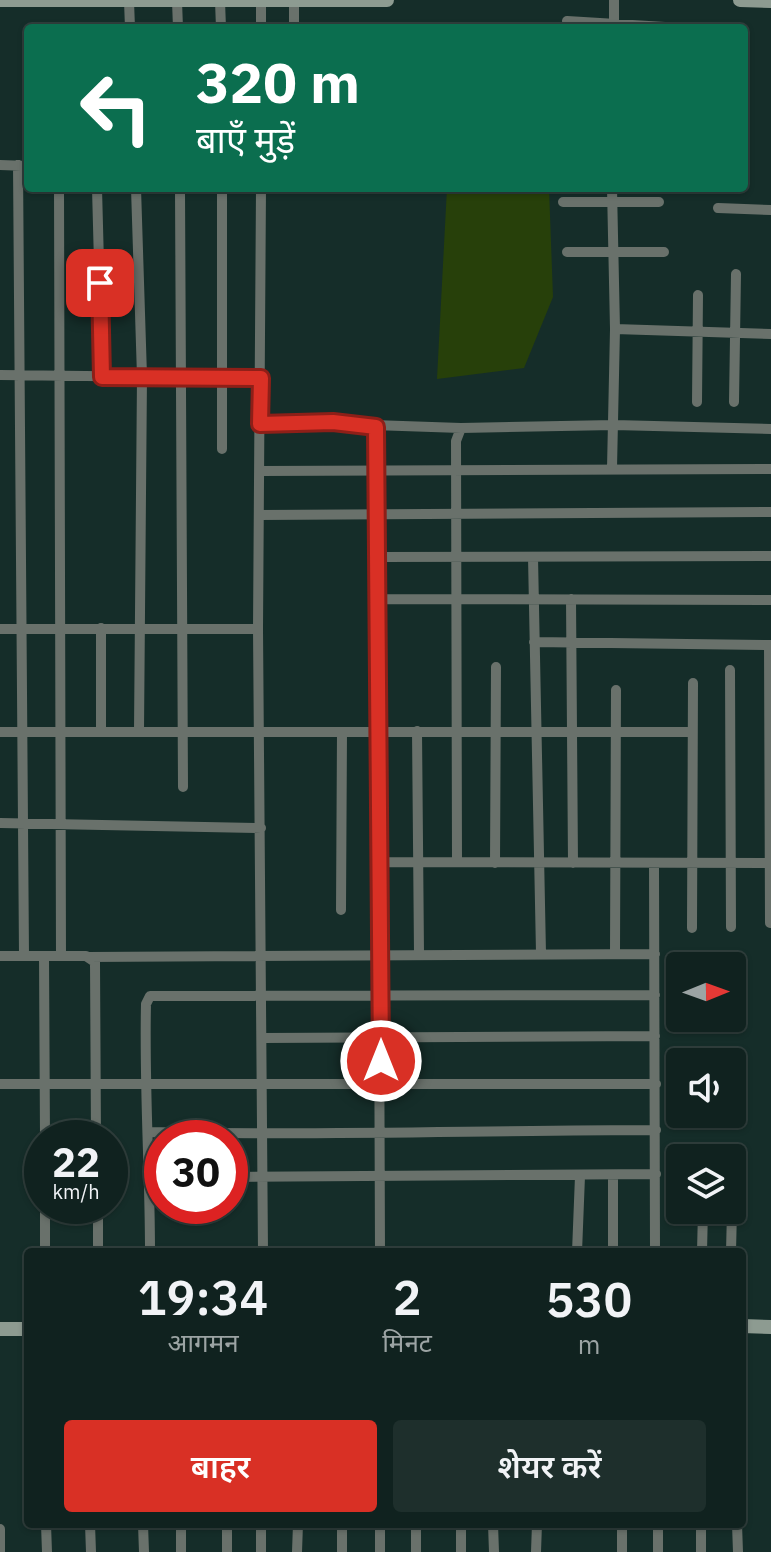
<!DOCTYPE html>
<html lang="hi">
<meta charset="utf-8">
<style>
body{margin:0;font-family:"IBM Plex Sans","Noto Sans Devanagari",sans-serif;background:#1e2f2c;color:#f1f3f6;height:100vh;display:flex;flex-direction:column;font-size:30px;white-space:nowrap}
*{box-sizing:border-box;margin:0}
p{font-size:26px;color:#9ca4a4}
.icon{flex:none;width:44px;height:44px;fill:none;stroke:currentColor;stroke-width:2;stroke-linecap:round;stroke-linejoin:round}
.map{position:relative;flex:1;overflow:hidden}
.panel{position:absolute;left:24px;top:1248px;width:722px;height:280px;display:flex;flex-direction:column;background:#10221f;border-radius:8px;box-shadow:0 2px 6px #0004,0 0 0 2px #303f3d}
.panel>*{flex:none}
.guide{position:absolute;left:24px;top:24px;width:724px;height:168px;border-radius:8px;box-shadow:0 2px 6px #0004,0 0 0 2px #303f3d;background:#0b6e4f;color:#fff;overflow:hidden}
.needle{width:52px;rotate:89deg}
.fabs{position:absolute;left:666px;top:952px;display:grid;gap:16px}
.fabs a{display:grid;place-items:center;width:80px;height:80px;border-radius:8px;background:#10221f;box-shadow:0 2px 6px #0004,0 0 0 2px #303f3d;font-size:40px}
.speed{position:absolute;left:24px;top:1120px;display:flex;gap:16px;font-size:40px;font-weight:700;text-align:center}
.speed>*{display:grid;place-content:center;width:104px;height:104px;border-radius:50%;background:#10221f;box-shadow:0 2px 6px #0004,0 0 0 2px #303f3d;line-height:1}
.speed small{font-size:20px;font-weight:400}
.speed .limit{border:12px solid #d22;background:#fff;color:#111}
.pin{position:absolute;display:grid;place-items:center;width:68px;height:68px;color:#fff;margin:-34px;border-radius:16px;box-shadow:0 4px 12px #0006}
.me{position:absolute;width:88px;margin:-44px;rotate:0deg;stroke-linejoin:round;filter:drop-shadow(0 0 6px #0008)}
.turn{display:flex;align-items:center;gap:28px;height:168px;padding:0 40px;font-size:36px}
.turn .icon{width:104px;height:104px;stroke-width:2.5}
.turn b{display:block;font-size:56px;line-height:68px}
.eta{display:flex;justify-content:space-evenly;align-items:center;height:136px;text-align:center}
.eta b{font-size:48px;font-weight:600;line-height:56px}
.button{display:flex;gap:16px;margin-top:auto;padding:16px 40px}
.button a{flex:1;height:92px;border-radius:8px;background:#d93025;color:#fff;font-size:32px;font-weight:600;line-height:92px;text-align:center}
.button a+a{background:#1e2f2c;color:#f1f3f6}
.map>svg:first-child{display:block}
.green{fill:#27400a}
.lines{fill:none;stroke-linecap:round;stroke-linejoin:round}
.street{stroke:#69716b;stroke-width:10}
.secondary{stroke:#8d9b91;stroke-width:14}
.route-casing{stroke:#8d1f18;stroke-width:20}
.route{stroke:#d93025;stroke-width:14}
</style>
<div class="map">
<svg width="771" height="1552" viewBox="0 0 771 1552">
<rect width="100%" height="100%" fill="#152d29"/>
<path class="green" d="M447 188H549L553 297 524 368 437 379Z"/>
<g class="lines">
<path class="street" d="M129 1 130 28
M177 1 178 28
M220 1 221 28
M261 1V28
M567 21 665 27
M294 28V1
M614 28V0
M0 165 28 166
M18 165 24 956
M59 188 61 956
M97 188 102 377
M136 188 142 376 139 731
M261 188 258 629 263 1252
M612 188 615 329 771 334
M180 191 183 787
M563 202H659
M718 208 771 210
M567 252H664
M0 375 261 378
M697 402 698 295
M734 402 736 274
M260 424H369L377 431 380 1252
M373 425 461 428
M222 449V188
M612 468 615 329
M260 471 771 469
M259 515 771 512
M378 557 771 556
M533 557 541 953
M378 599 771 600
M571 599 573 863
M101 628V731
M0 629H258
M534 642 771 645
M769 645 770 923
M730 670 731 927
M417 731 419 953
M0 732H692
M0 823 261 828
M380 862 771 863
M457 862 456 441 461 428 614 425 771 429
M495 863 496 667
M654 864 655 1252
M341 910 342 732
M692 928 693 683
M615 953 616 690
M0 956H86L95 962 96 1138
M44 956 45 1138
M88 957 655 954
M262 1038 655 1036
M0 1084H656
M150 1132C318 1136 487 1130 656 1130
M613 1175V1252
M230 1177 656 1174
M45 1206V1252
M98 1206V1252
M150 1252C150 1169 144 1087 146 1004L150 996 655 995
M577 1252 580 1176
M702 1252 703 1210
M731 1252 732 1210
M46 1524 47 1552
M90 1524 91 1552
M143 1524 144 1552
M380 1524V1552
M461 1524V1552
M493 1524 494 1552
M622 1524V1552
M737 1524 738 1552
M0 1529V1552
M181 1552V1524
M227 1552V1524
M261 1552V1524
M297 1552 298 1524
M342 1552V1524
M416 1552V1524
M536 1552 537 1524
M658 1552V1524
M701 1552V1524"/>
<path class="secondary" d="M0 0H387
M740 0 771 1
M742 1326 771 1327
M0 1329H28"/>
</g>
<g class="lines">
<g class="route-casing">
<path id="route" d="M100 283 102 377 261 378 260 424 333 422 376 427 381 1061"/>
</g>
<use href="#route" class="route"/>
</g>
</svg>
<div class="fabs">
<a><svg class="needle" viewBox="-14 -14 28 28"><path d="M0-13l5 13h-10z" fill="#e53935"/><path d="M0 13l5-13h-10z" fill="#9ca4a4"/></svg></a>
<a><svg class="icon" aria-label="sound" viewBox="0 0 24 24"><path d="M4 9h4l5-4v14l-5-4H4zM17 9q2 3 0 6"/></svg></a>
<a><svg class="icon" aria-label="layers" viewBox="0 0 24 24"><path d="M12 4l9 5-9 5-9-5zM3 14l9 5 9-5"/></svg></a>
</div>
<div class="speed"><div>22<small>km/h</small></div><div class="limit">30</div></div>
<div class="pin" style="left:100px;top:283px;background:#d93025"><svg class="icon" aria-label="arrive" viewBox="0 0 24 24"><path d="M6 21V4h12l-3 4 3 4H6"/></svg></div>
<svg class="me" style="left:381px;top:1061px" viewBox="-20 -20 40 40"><circle r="17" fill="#d93025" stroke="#fff" stroke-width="3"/><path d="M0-11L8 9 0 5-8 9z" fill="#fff"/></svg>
<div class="guide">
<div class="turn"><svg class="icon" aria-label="left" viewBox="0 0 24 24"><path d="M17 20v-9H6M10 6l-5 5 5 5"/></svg><div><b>320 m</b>बाएँ मुड़ें</div></div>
</div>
<section class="panel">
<div class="eta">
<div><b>19:34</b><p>आगमन</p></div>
<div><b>2</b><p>मिनट</p></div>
<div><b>530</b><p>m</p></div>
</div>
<div class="button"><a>बाहर</a><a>शेयर करें</a></div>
</section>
</div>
